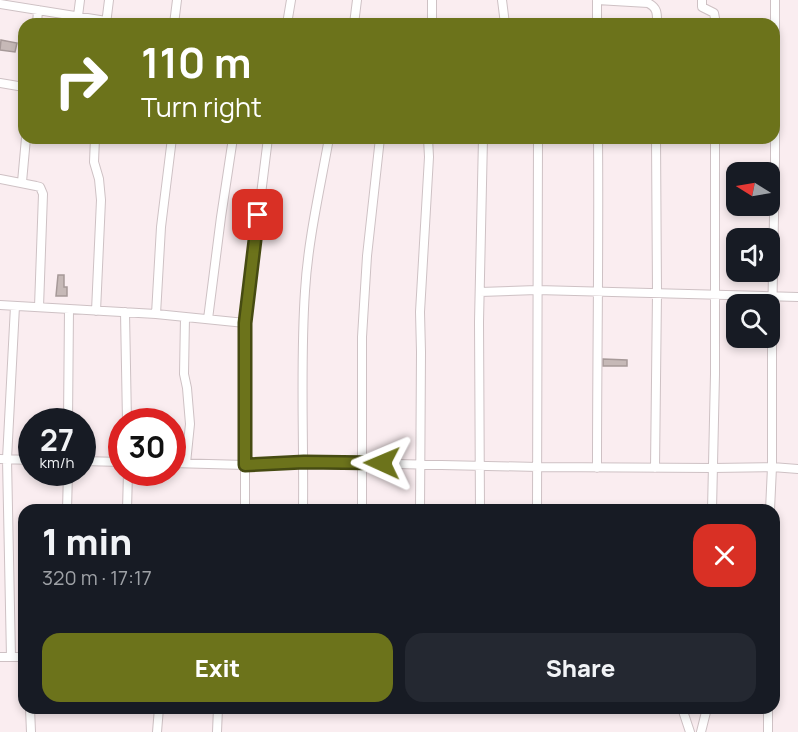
<!DOCTYPE html>
<meta charset="utf-8">
<style>
body{margin:0;font-family:Manrope,sans-serif;background:#242831;color:#f1f3f6;height:100vh;display:flex;flex-direction:column;font-size:22px;white-space:nowrap}
*{box-sizing:border-box;margin:0}
p{font-size:20px;color:#9ea1a6}
.icon{flex:none;width:33px;height:33px;fill:none;stroke:currentColor;stroke-width:2;stroke-linecap:round;stroke-linejoin:round}
.map{position:relative;flex:1;overflow:hidden}
.panel{position:absolute;left:18px;top:504px;width:762px;height:210px;display:flex;flex-direction:column;background:#171b24;border-radius:18px;box-shadow:0 3px 9px #0003}
.panel>*{flex:none}
.guide{position:absolute;left:18px;top:18px;width:762px;height:126px;border-radius:18px;box-shadow:0 3px 9px #0003;background:#6c731b;color:#fff;overflow:hidden}
.needle{width:39px;rotate:281deg}
.tools{position:absolute;left:726px;top:162px;display:grid;gap:12px}
.tools a{display:grid;place-items:center;width:54px;height:54px;border-radius:12px;background:#171b24;box-shadow:0 3px 9px #0003;font-size:30px}
.speed{position:absolute;left:18px;top:408px;display:flex;gap:12px;font-size:30px;font-weight:700;text-align:center}
.speed>*{display:grid;place-content:center;width:78px;height:78px;border-radius:50%;background:#171b24;box-shadow:0 3px 9px #0003;line-height:1}
.speed small{font-size:15px;font-weight:400}
.speed .limit{border:9px solid #d22;background:#fff;color:#111}
.pin{position:absolute;display:grid;place-items:center;width:51px;height:51px;color:#fff;margin:-26px;border-radius:12px;box-shadow:0 3px 9px #0006}
.me{position:absolute;width:66px;margin:-33px;rotate:271deg;stroke-linejoin:round;filter:drop-shadow(0 0 4px #0008)}
.turn{display:flex;align-items:center;gap:21px;height:126px;padding:0 24px;font-size:27px}
.turn .icon{width:78px;height:78px;stroke-width:2.5}
.turn b{display:block;font-size:42px;line-height:51px}
.round{display:grid;place-items:center;flex:none;width:63px;height:63px;border-radius:18px;background:#242831}
.overview{display:flex;align-items:center;justify-content:space-between;height:102px;padding:0 24px}
h1{font-size:36px;font-weight:800;line-height:45px}
.action{display:flex;gap:12px;margin-top:auto;padding:12px 24px}
.action a{flex:1;height:69px;border-radius:18px;background:#6c731b;color:#fff;font-size:24px;font-weight:800;line-height:69px;text-align:center}
.action a+a{background:#242831;color:#f1f3f6}
.map>svg:first-child{display:block}
.building{fill:#c6b9b7;stroke:#a69998;stroke-width:1.5}
.lines{fill:none;stroke-linecap:round;stroke-linejoin:round}
.street-casing{stroke:#cec1c4;stroke-width:10}
.street{stroke:#fff;stroke-width:8}
.route-casing{stroke:#464b12;stroke-width:15}
.route{stroke:#6c731b;stroke-width:10}
</style>
<div class="map">
<svg width="798" height="732" viewBox="0 0 798 732">
<rect width="100%" height="100%" fill="#faedf0"/>
<path class="building" d="M1 40 17 43 15 52 0 50Z
M58 275H64V287H67V296H56Z
M603 359 627 360V366H603Z"/>
<g class="lines">
<g class="street-casing">
<path id="street" d="M432 0V24
M502 0 505 24
M597 0 648 3C658 8 657 14 657 24
M597 0V24
M702 0V7L714 13 716 24
M0 4 106 21
M78 16 80 0
M37 24 38 10
M106 24 109 0
M174 24 177 0
M287 24 291 0
M354 24 357 0
M0 83 24 87
M95 138 94 162 99 179 101 200 96 311
M0 179 36 186 40 187 43 194 39 307
M22 182 26 138
M480 292 537 290 798 297
M0 305 156 314 245 323
M125 312 127 422
M156 314 161 227 172 138
M185 317 184 374 187 388 190 424 186 463
M208 319 221 217 233 138
M68 422 69 309
M0 459 32 460
M82 461 122 462
M172 463 245 465 304 462 538 467 713 468 772 467 798 469
M597 468C597 358 599 248 598 138
M655 468 657 293 656 138
M67 510 68 472
M127 510 128 472
M245 510V323L268 138
M303 510C304 437 300 364 305 291 308 240 320 189 329 138
M362 510V337L367 256 380 138
M420 510 421 352 420 312 429 157 428 138
M480 510 479 322 483 138
M537 510 538 138
M712 510 715 374V138
M770 510 772 467V327L775 160V0
M0 657H24
M11 657 7 459 15 306
M30 708 31 732
M682 708 690 732
M768 708V732
M157 732 159 708
M217 732 218 708
M701 732 707 708"/>
</g>
<use href="#street" class="street"/>
</g>
<g class="lines">
<g class="route-casing">
<path id="route" d="M258 215 245 323V465L304 462 382 463"/>
</g>
<use href="#route" class="route"/>
</g>
</svg>
<div class="tools">
<a><svg class="needle" viewBox="-14 -14 28 28"><path d="M0-13l5 13h-10z" fill="#e53935"/><path d="M0 13l5-13h-10z" fill="#9ea1a6"/></svg></a>
<a><svg class="icon" aria-label="sound" viewBox="0 0 24 24"><path d="M4 9h4l5-4v14l-5-4H4zM17 9q2 3 0 6"/></svg></a>
<a><svg class="icon" aria-label="search" viewBox="0 0 24 24"><circle cx="10" cy="10" r="6"/><path d="M15 15l6 6"/></svg></a>
</div>
<div class="speed"><div>27<small>km/h</small></div><div class="limit">30</div></div>
<div class="pin" style="left:258px;top:215px;background:#d93025"><svg class="icon" aria-label="arrive" viewBox="0 0 24 24"><path d="M6 21V4h12l-3 4 3 4H6"/></svg></div>
<svg class="me" style="left:382px;top:463px" viewBox="-20 -20 40 40"><path d="M0-17L14 15 0 8-14 15z" fill="#6c731b" stroke="#fff" stroke-width="4"/></svg>
<div class="guide">
<div class="turn"><svg class="icon" aria-label="right" viewBox="0 0 24 24"><path d="M7 20v-9h11M14 6l5 5-5 5"/></svg><div><b>110 m</b>Turn right</div></div>
</div>
<section class="panel">
<div class="overview"><div><h1>1 min</h1><p>320 m · 17:17</p></div><a class="round" style="background:#d93025;color:#fff"><svg class="icon" aria-label="close" viewBox="0 0 24 24"><path d="M6 6l12 12M18 6L6 18"/></svg></a></div>
<div class="action"><a>Exit</a><a>Share</a></div>
</section>
</div>
